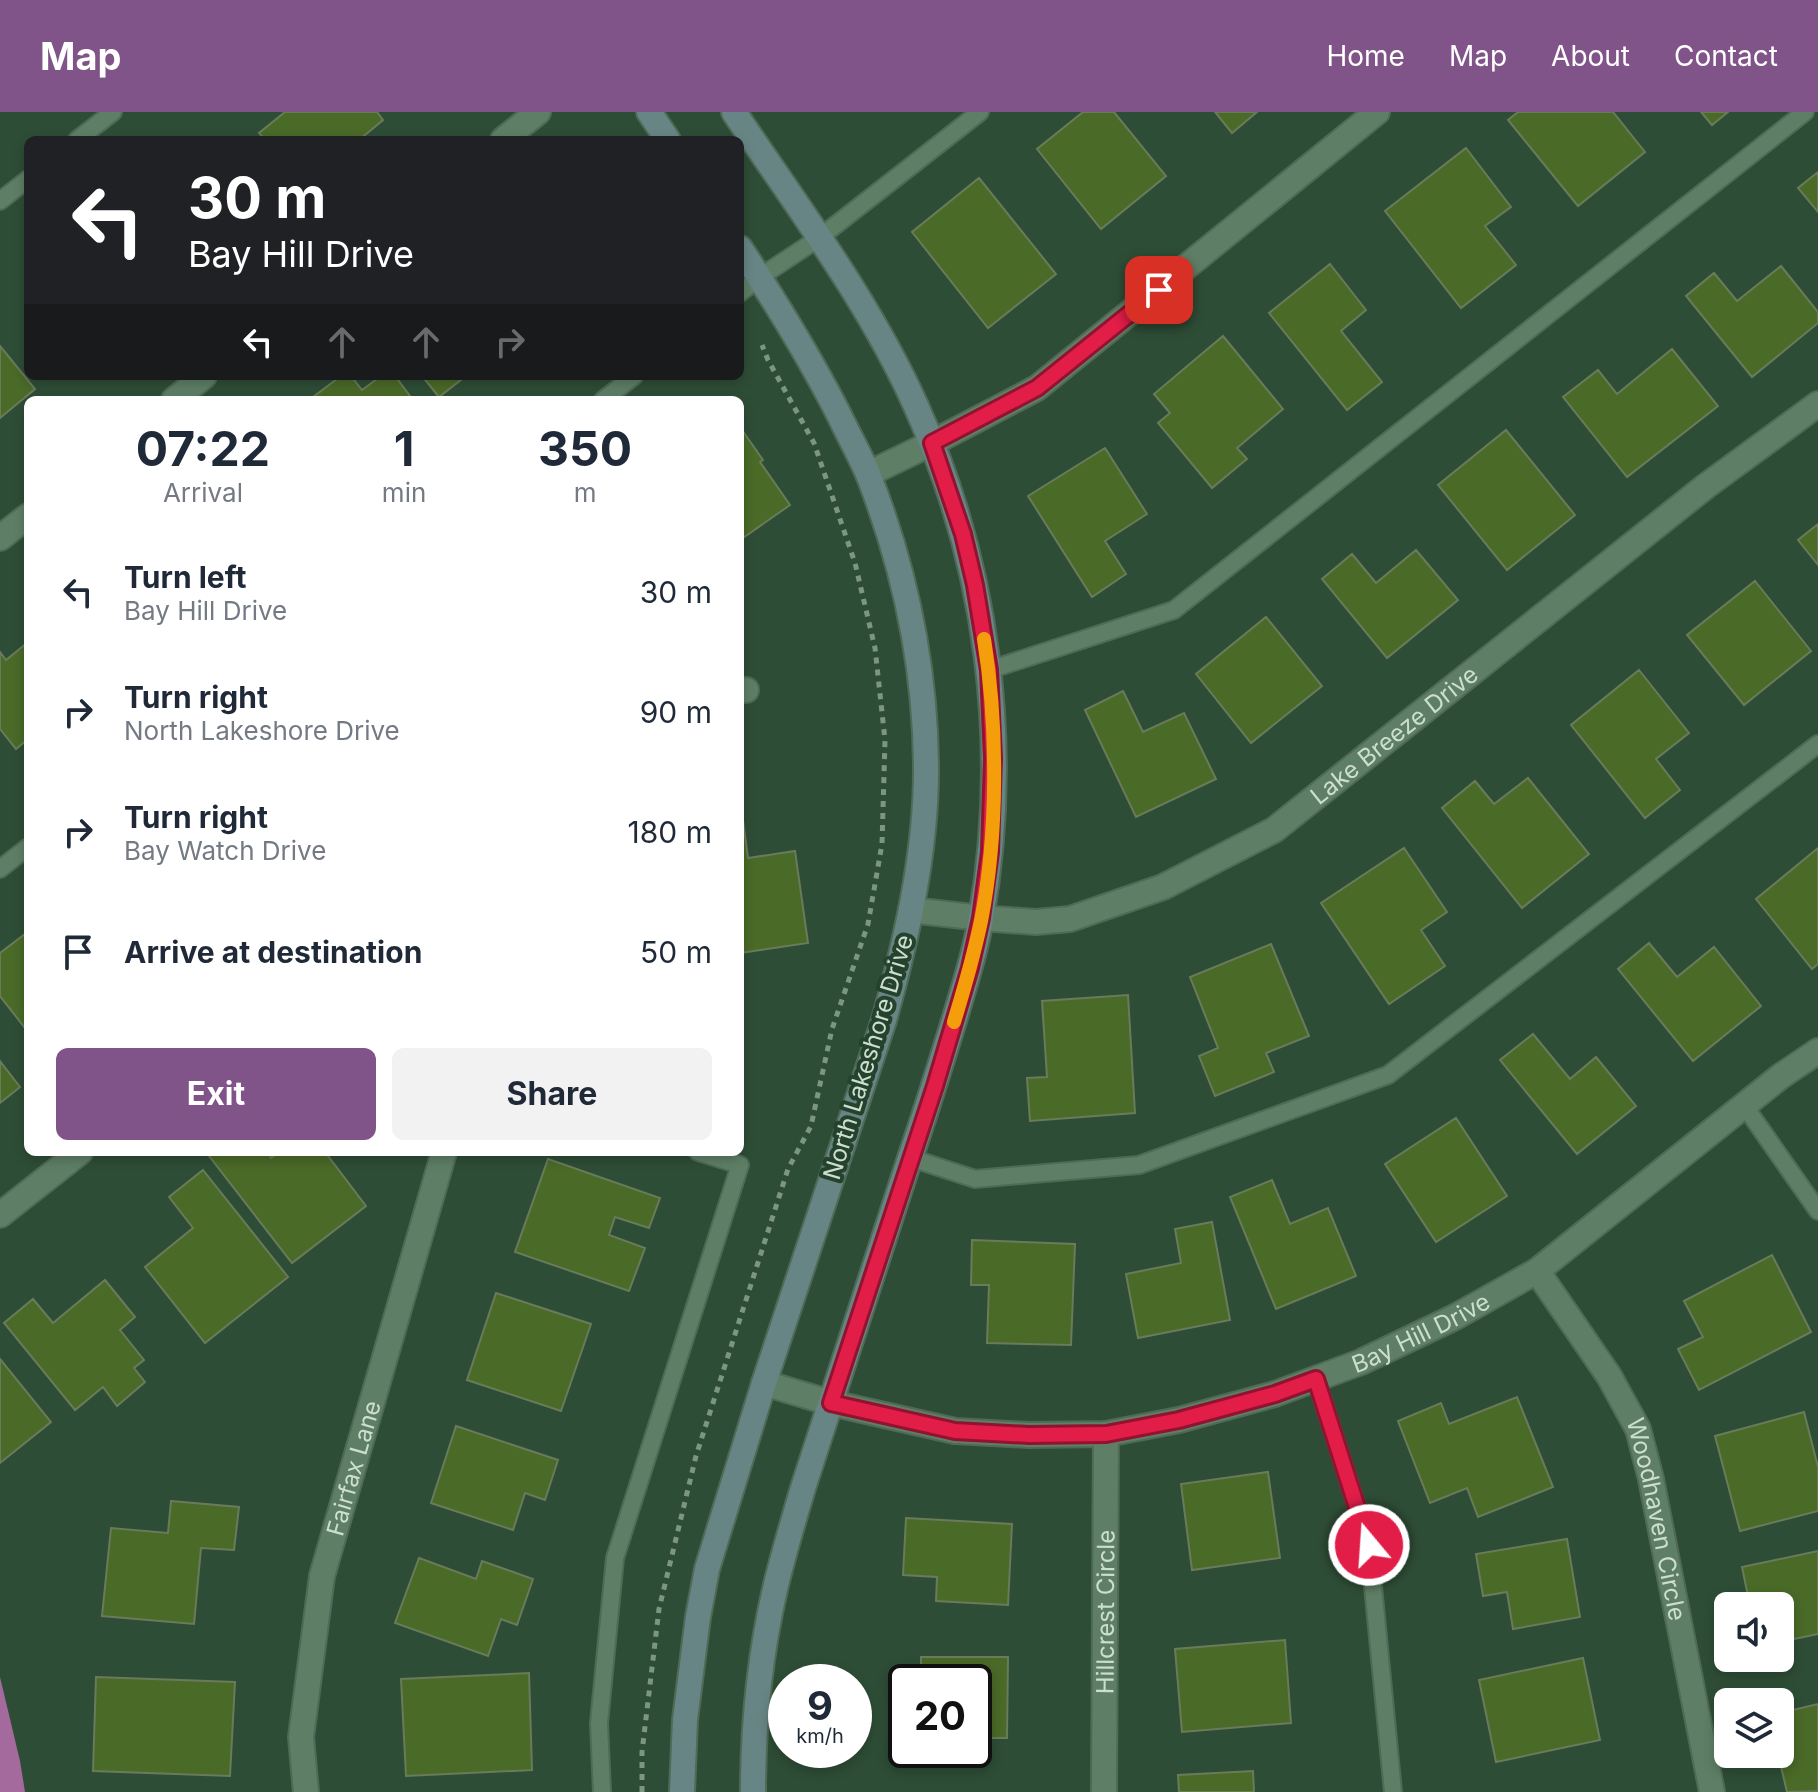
<!DOCTYPE html>
<style>
body{margin:0;font-family:Inter,sans-serif;background:#f2f2f3;color:#1f2937;height:100vh;display:flex;flex-direction:column;font-size:30px;white-space:nowrap}
*{box-sizing:border-box;margin:0}
p{font-size:26px;color:#747a83}
.icon{flex:none;width:44px;height:44px;fill:none;stroke:currentColor;stroke-width:2;stroke-linecap:round;stroke-linejoin:round}
.map{position:relative;flex:1;overflow:hidden}
.drawer{position:absolute;left:24px;top:284px;width:720px;height:760px;display:flex;flex-direction:column;background:#fff;border-radius:12px;box-shadow:0 4px 12px #0003}
.drawer>*{flex:none}
.top-card{position:absolute;left:24px;top:24px;width:720px;height:244px;border-radius:12px;box-shadow:0 4px 12px #0003;background:#202124;color:#fff;overflow:hidden}
.fabs{position:absolute;left:1714px;top:1480px;display:grid;gap:16px}
.fabs a{display:grid;place-items:center;width:80px;height:80px;border-radius:12px;background:#fff;box-shadow:0 4px 12px #0003;font-size:40px}
.speed{position:absolute;left:768px;top:1552px;display:flex;gap:16px;font-size:40px;font-weight:700;text-align:center}
.speed>*{display:grid;place-content:center;width:104px;height:104px;border-radius:50%;background:#fff;box-shadow:0 4px 12px #0003;line-height:1}
.speed small{font-size:20px;font-weight:400}
.speed .limit{border:4px solid #111;border-radius:12px;background:#fff;color:#111}
.pin{position:absolute;display:grid;place-items:center;width:68px;height:68px;color:#fff;margin:-34px;border-radius:16px;box-shadow:0 4px 12px #0006}
.me{position:absolute;width:88px;margin:-44px;rotate:342deg;stroke-linejoin:round;filter:drop-shadow(0 0 6px #0008)}
.turn{display:flex;align-items:center;gap:28px;height:168px;padding:0 32px;font-size:36px}
.turn .icon{width:104px;height:104px;stroke-width:2.5}
.turn b{display:block;font-size:56px;line-height:68px}
.lanes{display:flex;align-items:center;height:76px;padding:0 32px;background:#0003;justify-content:center;gap:40px;direction:ltr}
.lanes .off{opacity:.35}
.eta{display:flex;justify-content:space-evenly;align-items:center;height:136px;text-align:center}
.eta b{font-size:48px;font-weight:700;line-height:56px}
.cta{display:flex;gap:16px;margin-top:auto;padding:16px 32px}
.cta a{flex:1;height:92px;border-radius:12px;background:#805488;color:#fff;font-size:32px;font-weight:700;line-height:92px;text-align:center}
.cta a+a{background:#f2f2f3;color:#1f2937}
ul{padding:0;list-style:none}
li{display:flex;align-items:center;gap:24px;height:120px;padding:0 32px}
li div{flex:1}
li b{display:block;font-size:30px}
li em{font-style:normal}
header{display:flex;align-items:center;gap:48px;box-sizing:border-box;height:112px;padding:0 40px;background:#805488;color:#fff}
header strong{font-size:38px}
nav{display:flex;gap:44px;margin-inline-start:auto;font-size:28px}
.map>svg:first-child{display:block}
.forest{fill:#a46a9d}
.building{fill:#4a6a28;stroke:#697b5a;stroke-width:2}
.lines{fill:none;stroke-linecap:round;stroke-linejoin:round}
.lane-casing{stroke:#4f6a56;stroke-width:20}
.street-casing{stroke:#4f6a56;stroke-width:28}
.secondary-casing{stroke:#4f6a56;stroke-width:28}
.path{stroke:#7d9683;stroke-width:5;stroke-dasharray:6 6;stroke-linecap:butt}
.lane{stroke:#5e7f65;stroke-width:16}
.street{stroke:#5e7f65;stroke-width:24}
.secondary{stroke:#688586;stroke-width:24}
.route-casing{stroke:#92132f;stroke-width:20}
.route{stroke:#e11d48;stroke-width:14}
.slow{stroke:#f59e0b;stroke-width:14}
.labels{text-anchor:middle;dominant-baseline:central;stroke-width:8;stroke-linejoin:round;paint-order:stroke}
.street-label{font-size:24px;fill:#ccded0;stroke:#24422c}
</style>
<header>
<strong>Map</strong>
<nav><a>Home</a><a>Map</a><a>About</a><a>Contact</a></nav>
</header>
<div class="map">
<svg width="1818" height="1680" viewBox="0 0 1818 1680">
<rect width="100%" height="100%" fill="#2e4d36"/>
<path class="forest" d="M0 1565 20 1649 25 1680H0Z"/>
<path class="building" d="M285 0H377L383 8 359 28H265L259 21Z
M1083 0H1114L1166 64 1101 117 1037 37Z
M1215 0H1257L1232 21Z
M1518 0H1613L1645 40 1578 94 1508 8Z
M1701 0H1728L1712 13Z
M1466 36 1511 95 1485 114 1516 153 1461 196 1385 99Z
M1818 60V100L1798 76Z
M979 66 1056 162 988 216 912 120Z
M1330 152 1366 198 1341 219 1382 270 1347 298 1269 201Z
M1781 154 1818 200V211L1752 265 1686 184 1714 161 1737 189Z
M1223 224 1283 297 1237 336 1247 347 1212 376 1158 311 1170 301 1154 282Z
M0 234 35 277 0 306Z
M1672 237 1718 294 1627 365 1563 285 1598 258 1617 282Z
M341 264H351L362 278 381 264H395L413 288H309Z
M422 264H466L439 285Z
M740 315 763 348 760 350 790 393 740 428Z
M1506 318 1575 403 1507 458 1438 373Z
M1105 336 1147 402 1105 429 1126 462 1092 485 1028 384Z
M1818 412V453L1798 428Z
M1416 438 1458 488 1387 546 1322 467 1352 442 1376 471Z
M1755 469 1811 539 1744 593 1687 523Z
M1266 505 1322 574 1251 631 1196 562Z
M28 530V627L16 637 0 617V540L6 548Z
M1639 558 1689 621 1656 647 1680 678 1645 706 1571 613Z
M1123 579 1143 620 1184 601 1216 667 1136 705 1085 598Z
M1528 666 1589 742 1522 796 1442 696 1475 669 1494 692Z
M740 708H743L748 746 795 739 808 831 740 841Z
M1404 736 1447 800 1421 818 1445 854 1389 892 1321 791Z
M1818 736V852L1812 857 1756 787Z
M25 822 28 826V920L0 884V841Z
M1649 831 1677 865 1714 835 1761 894 1693 949 1618 857Z
M1271 832 1309 924 1266 941 1274 960 1215 984 1199 944 1218 936 1190 865Z
M1128 883 1135 1001 1030 1009 1027 966 1047 965 1042 889Z
M1533 922 1570 967 1596 945 1636 994 1577 1042 1500 948Z
M0 949 20 975 0 991Z
M1456 1006 1507 1084 1436 1130 1385 1052Z
M214 1040H267L271 1046 279 1040H325L366 1094 292 1151 209 1044Z
M548 1047 660 1086 649 1116 615 1105 609 1123 645 1136 629 1179 515 1140Z
M203 1058 288 1165 205 1231 145 1155 193 1116 169 1085Z
M1272 1068 1290 1112 1328 1096 1356 1164 1276 1197 1230 1085Z
M1212 1110 1230 1208 1138 1226 1126 1162 1181 1151 1175 1117Z
M972 1128 1075 1132 1071 1233 987 1231 989 1173H971Z
M1772 1143 1811 1220 1699 1278 1678 1237 1703 1225 1684 1189Z
M105 1168 135 1205 120 1218 144 1248 134 1256 145 1270 117 1294 103 1275 75 1298 4 1211 33 1187 53 1211Z
M496 1181 591 1212 561 1299 467 1268Z
M0 1247 51 1310 0 1351Z
M1517 1285 1553 1375 1478 1405 1467 1376 1430 1391 1398 1309 1441 1291 1449 1312Z
M1804 1300 1818 1355V1399L1740 1419 1715 1324Z
M456 1314 558 1348 545 1388 525 1381 513 1418 431 1391Z
M1268 1360 1280 1446 1192 1458 1181 1372Z
M171 1389 239 1395 234 1438 201 1436 194 1512 102 1504 111 1416 168 1421Z
M906 1406 1012 1412 1008 1493 936 1489 937 1465 903 1463Z
M1567 1427 1580 1505 1513 1517 1507 1480 1483 1484 1476 1442Z
M1818 1439V1522L1780 1530V1494H1750L1742 1455Z
M419 1446 476 1467 482 1449 533 1467 517 1513 501 1507 488 1544 395 1511Z
M1285 1528 1291 1611 1182 1620 1175 1537Z
M921 1545H1008L1007 1626H974V1570H921Z
M1583 1546 1600 1628 1496 1650 1479 1568Z
M529 1561 532 1658 406 1664 401 1567Z
M96 1565 235 1570 230 1664 93 1659Z
M1818 1592V1679L1787 1680 1778 1642H1780V1601Z
M1253 1659 1254 1680H1179L1178 1663Z"/>
<g class="lines">
<g class="lane-casing">
<path id="lane" d="M77 28 113 0
M0 89 28 67
M740 181 760 165 819 126 980 0
M603 288 634 264
M989 558 1174 498 1805 0
M0 757 28 735
M1744 993 1818 1099
M911 1046 975 1067 1139 1053 1388 963 1818 632
M1316 1267 1369 1433 1393 1680
M602 1680 599 1611 615 1446 740 1053 698 1040"/>
</g>
<g class="street-casing">
<g id="street">
<path d="M503 28 538 0"/>
<path d="M174 288 204 264"/>
<path d="M868 362 932 331 1037 276 1377 0"/>
<path d="M0 426 28 404"/>
<path d="M740 578H746"/>
<path id="s1" d="M911 798 981 806 1036 810 1070 807 1163 775 1274 718 1706 374 1818 292"/>
<path d="M0 1103 80 1040"/>
<path id="s2" d="M1537 1159 1609 1264 1638 1317 1651 1367 1712 1680"/>
<path id="s3" d="M764 1271 831 1291 955 1319 1029 1323 1106 1322 1179 1308 1275 1282 1361 1250 1455 1205 1537 1159 1781 964 1818 939"/>
<path id="s4" d="M306 1680 301 1625 322 1464 444 1040"/>
<path id="s5" d="M1104 1680 1106 1322"/>
</g>
</g>
<g class="secondary-casing">
<path id="secondary" d="M649 0 668 28
M734 0C798 96 869 189 916 294 988 453 1011 635 981 806 976 838 966 868 957 899 942 948 927 997 910 1046 874 1156 839 1266 803 1376 793 1410 783 1443 775 1477 760 1543 753 1613 753 1680
M682 1680 685 1608 698 1505 707 1457 764 1271 884 908C907 826 927 737 926 652 925 553 904 454 868 362 862 348 854 333 847 319 816 255 779 195 740 136"/>
</g>
<path class="path" d="M642 1680V1640L659 1497 696 1344 788 1057 811 1014 832 917 868 812 882 732 885 628 875 536 855 451 814 331 768 248 762 233"/>
<use href="#lane" class="lane"/>
<use href="#street" class="street"/>
<use href="#secondary" class="secondary"/>
</g>
<g class="lines">
<g class="route-casing">
<path id="route" d="M1159 178 1037 276 932 331 963 422 975 473 989 558 993 646 990 740 981 806 970 856 935 974 831 1291 955 1319 1029 1323 1106 1322 1179 1308 1275 1282 1316 1267 1369 1433"/>
</g>
<use href="#route" class="route"/>
<path class="slow" d="M954 910C964 877 974 843 981 809 998 722 998 615 984 527"/>
</g>
<g class="labels">
<g class="street-label">
<text stroke="none"><textPath href="#s1" startOffset="536">Lake Breeze Drive</textPath></text>
<text transform="translate(868 945) rotate(-73)">North Lakeshore Drive</text>
<text stroke="none"><textPath href="#s3" startOffset="680">Bay Hill Drive</textPath></text>
<text stroke="none"><textPath href="#s4" startOffset="330">Fairfax Lane</textPath></text>
<text stroke="none"><textPath href="#s2" startOffset="280">Woodhaven Circle</textPath></text>
<text stroke="none"><textPath href="#s5" startOffset="180">Hillcrest Circle</textPath></text>
</g>
</g>
</svg>
<div class="fabs">
<a><svg class="icon" aria-label="sound" viewBox="0 0 24 24"><path d="M4 9h4l5-4v14l-5-4H4zM17 9q2 3 0 6"/></svg></a>
<a><svg class="icon" aria-label="layers" viewBox="0 0 24 24"><path d="M12 4l9 5-9 5-9-5zM3 14l9 5 9-5"/></svg></a>
</div>
<div class="speed"><div>9<small>km/h</small></div><div class="limit">20</div></div>
<div class="pin" style="left:1159px;top:178px;background:#d93025"><svg class="icon" aria-label="arrive" viewBox="0 0 24 24"><path d="M6 21V4h12l-3 4 3 4H6"/></svg></div>
<svg class="me" style="left:1369px;top:1433px" viewBox="-20 -20 40 40"><circle r="17" fill="#e11d48" stroke="#fff" stroke-width="3"/><path d="M0-11L8 9 0 5-8 9z" fill="#fff"/></svg>
<div class="top-card">
<div class="turn"><svg class="icon" aria-label="left" viewBox="0 0 24 24"><path d="M17 20v-9H6M10 6l-5 5 5 5"/></svg><div><b>30 m</b>Bay Hill Drive</div></div>
<div class="lanes"><svg class="icon" aria-label="left" viewBox="0 0 24 24"><path d="M17 20v-9H6M10 6l-5 5 5 5"/></svg><svg class="icon off" aria-label="ahead" viewBox="0 0 24 24"><path d="M12 20V5M6 11l6-6 6 6"/></svg><svg class="icon off" aria-label="ahead" viewBox="0 0 24 24"><path d="M12 20V5M6 11l6-6 6 6"/></svg><svg class="icon off" aria-label="right" viewBox="0 0 24 24"><path d="M7 20v-9h11M14 6l5 5-5 5"/></svg></div>
</div>
<section class="drawer">
<div class="eta">
<div><b>07:22</b><p>Arrival</p></div>
<div><b>1</b><p>min</p></div>
<div><b>350</b><p>m</p></div>
</div>
<ul>
<li><svg class="icon" aria-label="left" viewBox="0 0 24 24"><path d="M17 20v-9H6M10 6l-5 5 5 5"/></svg><div><b>Turn left</b><p>Bay Hill Drive</p></div><em>30 m</em></li>
<li><svg class="icon" aria-label="right" viewBox="0 0 24 24"><path d="M7 20v-9h11M14 6l5 5-5 5"/></svg><div><b>Turn right</b><p>North Lakeshore Drive</p></div><em>90 m</em></li>
<li><svg class="icon" aria-label="right" viewBox="0 0 24 24"><path d="M7 20v-9h11M14 6l5 5-5 5"/></svg><div><b>Turn right</b><p>Bay Watch Drive</p></div><em>180 m</em></li>
<li><svg class="icon" aria-label="arrive" viewBox="0 0 24 24"><path d="M6 21V4h12l-3 4 3 4H6"/></svg><div><b>Arrive at destination</b></div><em>50 m</em></li>
</ul>
<div class="cta"><a>Exit</a><a>Share</a></div>
</section>
</div>
